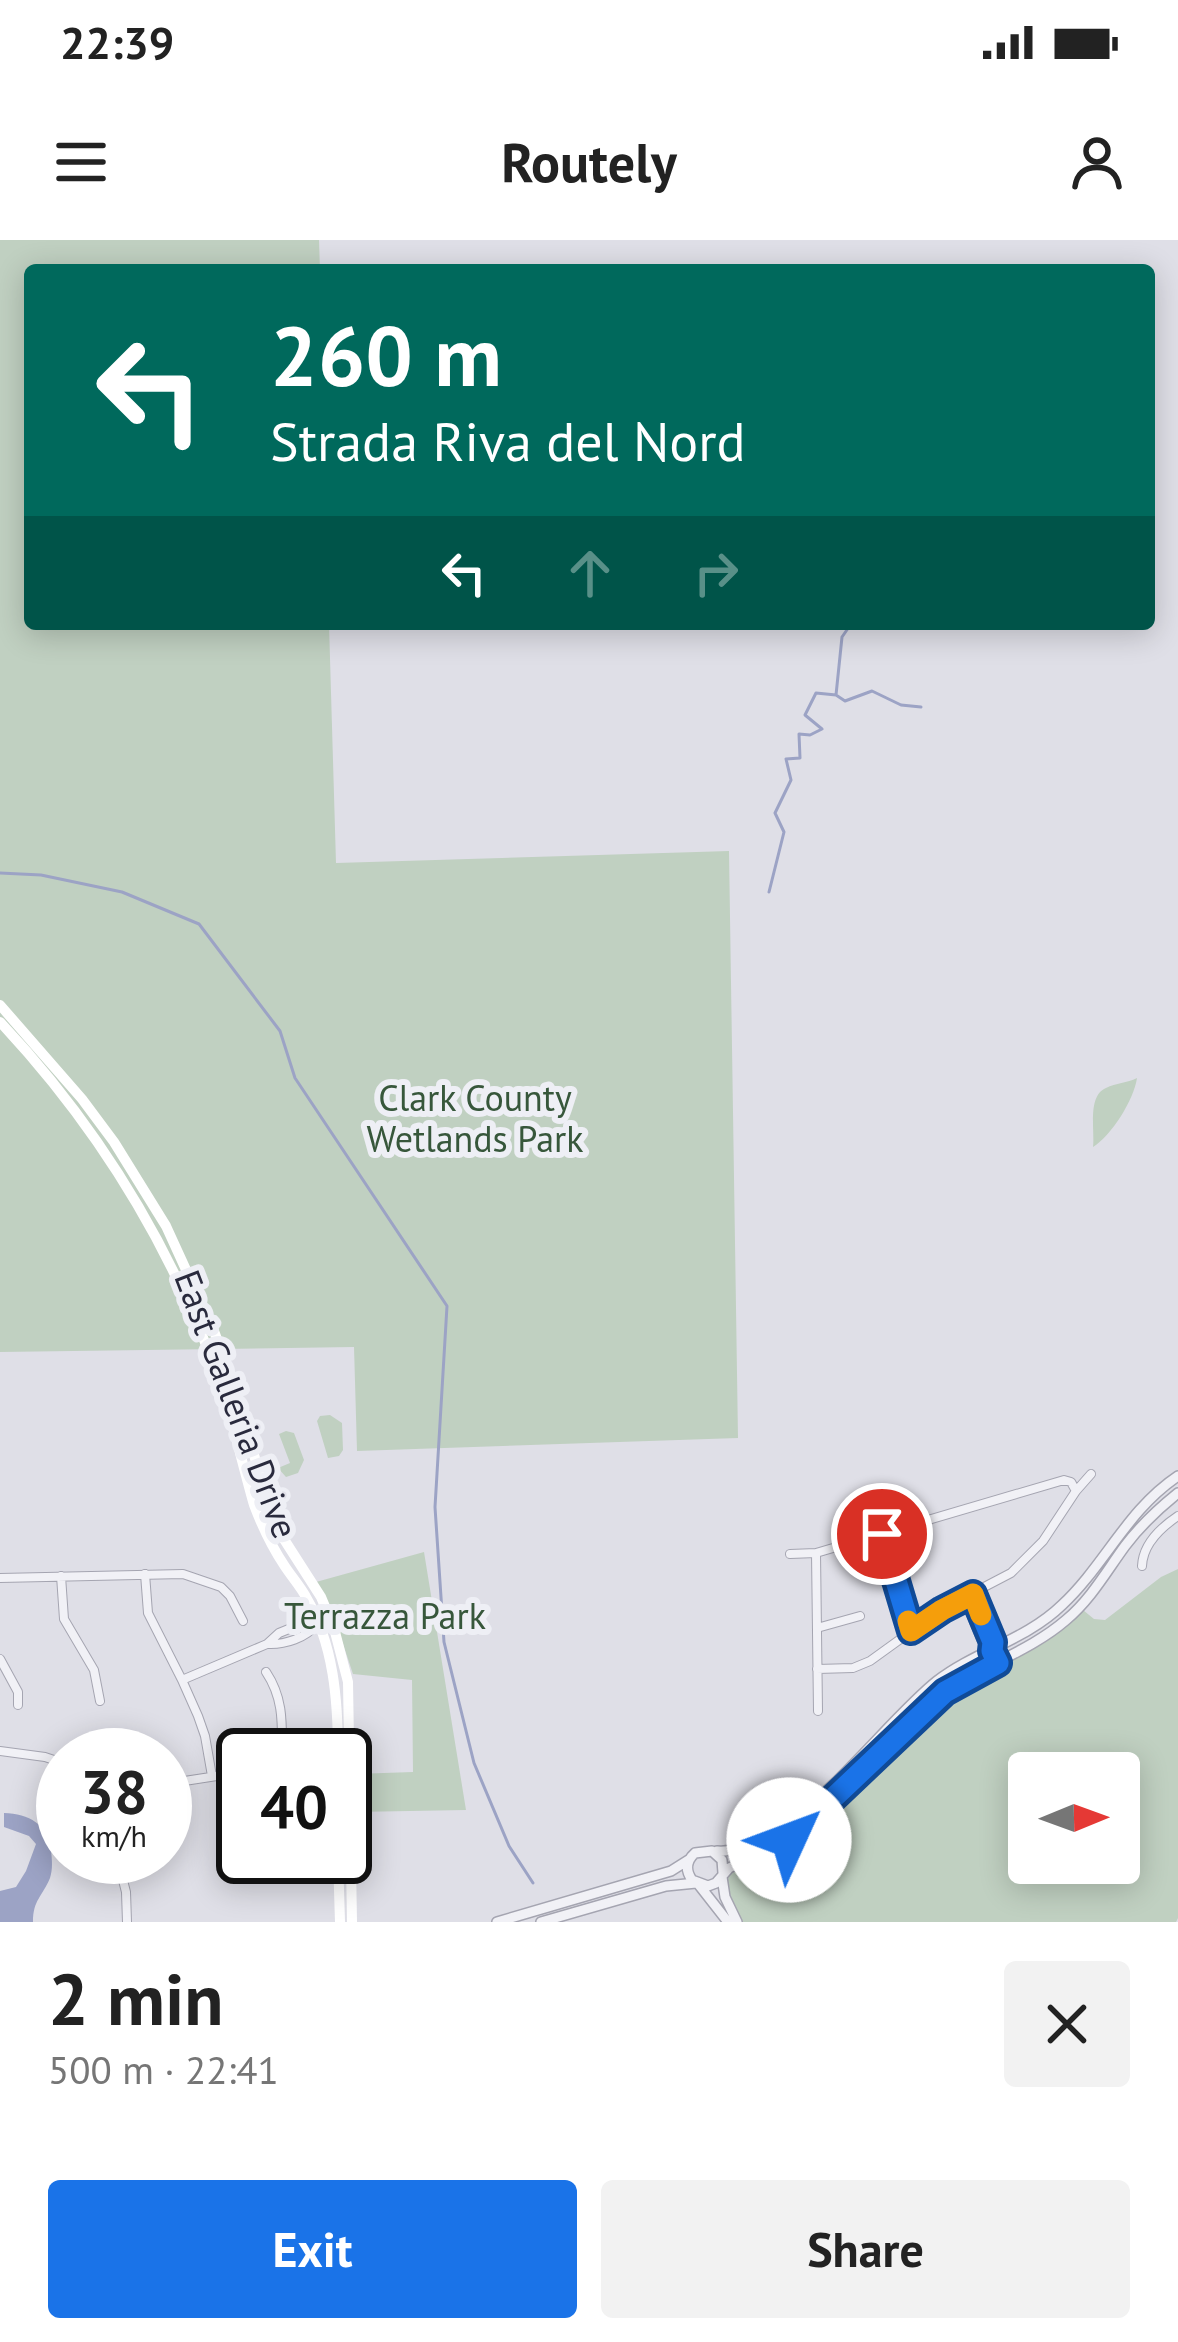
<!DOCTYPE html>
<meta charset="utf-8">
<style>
body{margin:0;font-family:"PT Sans",sans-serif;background:#f2f2f2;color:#222;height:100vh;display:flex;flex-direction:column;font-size:45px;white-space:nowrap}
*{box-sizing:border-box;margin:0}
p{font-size:39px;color:#767676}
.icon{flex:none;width:66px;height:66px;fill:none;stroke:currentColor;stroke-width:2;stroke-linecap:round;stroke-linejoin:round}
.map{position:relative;height:1682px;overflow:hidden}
.details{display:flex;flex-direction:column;background:#fff;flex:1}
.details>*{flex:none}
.hud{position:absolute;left:24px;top:24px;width:1131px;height:366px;border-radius:12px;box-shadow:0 6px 30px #0003;background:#00695c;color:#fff;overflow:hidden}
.needle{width:78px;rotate:89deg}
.tools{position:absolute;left:1008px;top:1512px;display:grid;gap:24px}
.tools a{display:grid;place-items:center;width:132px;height:132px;border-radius:12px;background:#fff;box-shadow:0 6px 30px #0003;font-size:60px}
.speed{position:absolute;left:36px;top:1488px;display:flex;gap:24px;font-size:60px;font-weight:700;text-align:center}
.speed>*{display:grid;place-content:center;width:156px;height:156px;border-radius:50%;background:#fff;box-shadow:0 6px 30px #0003;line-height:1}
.speed small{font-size:30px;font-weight:400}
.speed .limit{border:6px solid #111;border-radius:18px;background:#fff;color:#111}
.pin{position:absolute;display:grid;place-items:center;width:102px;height:102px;color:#fff;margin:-51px;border:6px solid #fff;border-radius:50%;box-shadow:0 3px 12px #0007}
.me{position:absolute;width:132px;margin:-66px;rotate:47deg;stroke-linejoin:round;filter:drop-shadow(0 0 9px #0008)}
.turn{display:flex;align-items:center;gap:42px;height:252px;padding:0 48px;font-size:54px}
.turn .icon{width:156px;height:156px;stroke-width:2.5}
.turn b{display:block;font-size:84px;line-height:102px}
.lanes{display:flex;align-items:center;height:114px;padding:0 48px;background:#0003;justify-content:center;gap:60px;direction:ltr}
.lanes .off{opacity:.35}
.round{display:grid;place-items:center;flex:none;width:126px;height:126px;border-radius:12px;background:#f2f2f2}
.overview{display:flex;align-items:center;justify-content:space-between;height:204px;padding:0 48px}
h1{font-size:72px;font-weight:600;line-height:90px}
.cta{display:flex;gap:24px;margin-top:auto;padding:24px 48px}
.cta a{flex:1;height:138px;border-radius:12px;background:#1a73e8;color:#fff;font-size:48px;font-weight:600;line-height:138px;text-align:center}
.cta a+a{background:#f2f2f2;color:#222}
.status{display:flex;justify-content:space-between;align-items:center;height:84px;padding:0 60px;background:#fff;direction:ltr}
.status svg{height:33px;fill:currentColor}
header{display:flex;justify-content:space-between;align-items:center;height:156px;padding:0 48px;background:#fff;font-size:54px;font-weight:600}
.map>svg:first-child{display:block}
.green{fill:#c0d0c1;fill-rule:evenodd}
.water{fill:#9ca3c5}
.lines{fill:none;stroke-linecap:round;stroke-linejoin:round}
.stream{stroke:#9ca3c5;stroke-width:3}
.minor-casing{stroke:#a5a5b1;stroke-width:10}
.tertiary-casing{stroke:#a5a5b1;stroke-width:12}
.minor{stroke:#f1f1f6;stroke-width:8}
.tertiary{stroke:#f1f1f6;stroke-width:9}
.secondary{stroke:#fff;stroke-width:10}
.route-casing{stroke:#114b97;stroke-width:30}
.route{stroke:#1a73e8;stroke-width:21}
.slow{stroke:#f59e0b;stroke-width:21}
.labels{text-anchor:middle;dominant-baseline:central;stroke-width:12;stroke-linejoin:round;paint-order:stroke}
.park-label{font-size:36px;fill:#37573b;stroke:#eeeff5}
.street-label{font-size:36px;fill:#292a3d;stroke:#eeeff5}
</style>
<div class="status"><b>22:39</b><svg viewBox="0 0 49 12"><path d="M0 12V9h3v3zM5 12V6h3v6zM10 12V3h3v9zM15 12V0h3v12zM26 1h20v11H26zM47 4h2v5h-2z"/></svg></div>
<header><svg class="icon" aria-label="menu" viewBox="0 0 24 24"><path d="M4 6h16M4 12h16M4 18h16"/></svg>Routely<svg class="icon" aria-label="person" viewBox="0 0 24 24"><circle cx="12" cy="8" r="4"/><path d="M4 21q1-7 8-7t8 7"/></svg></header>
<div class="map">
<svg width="1178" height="1682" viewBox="0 0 1178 1682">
<rect width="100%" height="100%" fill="#dfdfe7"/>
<path class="green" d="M0 0H319L320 30H30V384H329L336 623 729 611 738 1198 357 1211 354 1107 0 1112Z
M1137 838C1134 860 1111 896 1093 907 1095 890 1087 856 1106 848 1116 843 1127 843 1137 838Z
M330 1175 342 1183 343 1210 339 1216 328 1218 317 1181 320 1176Z
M286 1191 294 1193 304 1220 298 1233 286 1237 278 1228 290 1223 279 1194Z
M424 1312 466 1570 354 1572V1534L413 1532 412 1440 353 1434 332 1371 316 1342Z
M1178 1329V1678L1176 1682H743C734 1665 721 1649 731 1631L803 1593 948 1456 975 1438 1047 1401 1083 1370 1094 1379 1105 1380 1161 1337ZM1029 1533H1119V1623H1029Z"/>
<path class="water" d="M4 1573C29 1574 48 1584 51 1610 52 1620 53 1629 50 1638 42 1657 33 1660 33 1682H0V1651L16 1647 26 1631 36 1604 29 1596 4 1587Z"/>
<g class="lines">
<path class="stream" d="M836 455 845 461 872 451 901 465 921 467
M0 633 41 635 122 652 199 684 280 791 295 838 447 1066 435 1267 444 1402 474 1523 509 1606 533 1643
M769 652 784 592 775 573 791 540 786 519 800 518 799 494 810 495 822 489 805 475 816 453 836 455 842 397 851 384"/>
<g class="minor-casing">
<path id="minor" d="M882 1294 911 1390
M816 1313 818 1471
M790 1314 816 1313 1064 1240 1071 1242 1076 1251
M1142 1326C1143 1304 1160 1288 1178 1276
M145 1334 148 1373 182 1440 198 1476 205 1496 212 1536
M61 1336 64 1379 94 1430 100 1461
M0 1338 183 1334 221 1347 230 1356 243 1381
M973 1354 993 1403 992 1409
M964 1358 984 1406 992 1411 998 1423
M817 1388 860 1376
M267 1404C285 1405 306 1398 317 1384
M0 1419 18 1452V1465
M817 1429 853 1428 870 1421 942 1369 1011 1333 1043 1301 1076 1251 1091 1234
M266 1432C284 1459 282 1484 282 1515
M182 1440 267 1404 279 1393 306 1382H318L330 1378
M0 1511 45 1517 63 1523
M165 1544 243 1532
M117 1617 126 1652 127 1682"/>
</g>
<g class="tertiary-casing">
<path id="tertiary" d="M717 1611C790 1616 881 1485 937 1441 976 1411 1026 1400 1062 1365 1105 1325 1127 1270 1178 1236
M723 1633 722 1620 712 1611 695 1613C686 1621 685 1630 692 1640L708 1646 716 1643 729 1628 789 1600 800 1591 945 1452C984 1425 1030 1411 1066 1380 1091 1359 1106 1332 1125 1306 1140 1286 1158 1269 1178 1253
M722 1637 725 1657 737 1682
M699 1645 728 1682
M497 1682 671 1631 690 1619
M541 1682 666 1646 696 1643"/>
</g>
<use href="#minor" class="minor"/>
<use href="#tertiary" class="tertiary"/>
<path class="secondary" d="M0 765 82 859 114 902 166 986 214 1091 233 1142 269 1267 280 1293 321 1357 334 1388 348 1442 352 1682
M0 782C91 879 162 991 210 1115 229 1163 240 1216 254 1265 262 1286 272 1307 284 1325 291 1336 300 1346 306 1357 334 1404 338 1461 338 1515
M338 1617 340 1682"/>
</g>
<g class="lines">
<g class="route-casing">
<path id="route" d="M789 1600 945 1452 998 1423 992 1411 993 1402 973 1354 942 1370 911 1391 882 1294"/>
</g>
<use href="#route" class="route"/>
<path class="slow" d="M908 1381 911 1391 942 1370 973 1354 981 1375"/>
</g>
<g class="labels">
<g class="park-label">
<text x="475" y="857">Clark County<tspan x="475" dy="41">Wetlands Park</tspan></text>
<text x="385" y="1375">Terrazza Park</text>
</g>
<g class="street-label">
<text transform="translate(237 1164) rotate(69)">East Galleria Drive</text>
</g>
</g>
</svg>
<div class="tools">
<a><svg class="needle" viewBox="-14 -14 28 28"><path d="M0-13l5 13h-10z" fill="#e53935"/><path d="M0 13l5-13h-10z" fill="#767676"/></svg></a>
</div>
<div class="speed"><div>38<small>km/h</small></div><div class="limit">40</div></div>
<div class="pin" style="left:882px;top:1294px;background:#d93025"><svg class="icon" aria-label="arrive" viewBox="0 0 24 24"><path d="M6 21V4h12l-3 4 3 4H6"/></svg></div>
<svg class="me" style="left:789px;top:1600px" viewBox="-20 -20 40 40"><circle r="19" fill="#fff"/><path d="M0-13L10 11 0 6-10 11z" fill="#1a73e8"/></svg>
<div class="hud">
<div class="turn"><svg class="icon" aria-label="left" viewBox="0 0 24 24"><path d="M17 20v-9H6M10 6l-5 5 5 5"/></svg><div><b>260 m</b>Strada Riva del Nord</div></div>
<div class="lanes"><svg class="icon" aria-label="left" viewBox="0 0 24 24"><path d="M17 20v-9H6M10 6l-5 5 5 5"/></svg><svg class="icon off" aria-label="ahead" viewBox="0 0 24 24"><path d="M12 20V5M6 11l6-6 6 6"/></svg><svg class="icon off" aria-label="right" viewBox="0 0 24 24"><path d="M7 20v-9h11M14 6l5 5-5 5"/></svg></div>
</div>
</div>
<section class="details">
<div class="overview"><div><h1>2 min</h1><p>500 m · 22:41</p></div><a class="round"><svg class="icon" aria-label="close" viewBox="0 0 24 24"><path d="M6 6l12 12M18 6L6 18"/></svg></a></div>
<div class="cta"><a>Exit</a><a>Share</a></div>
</section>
